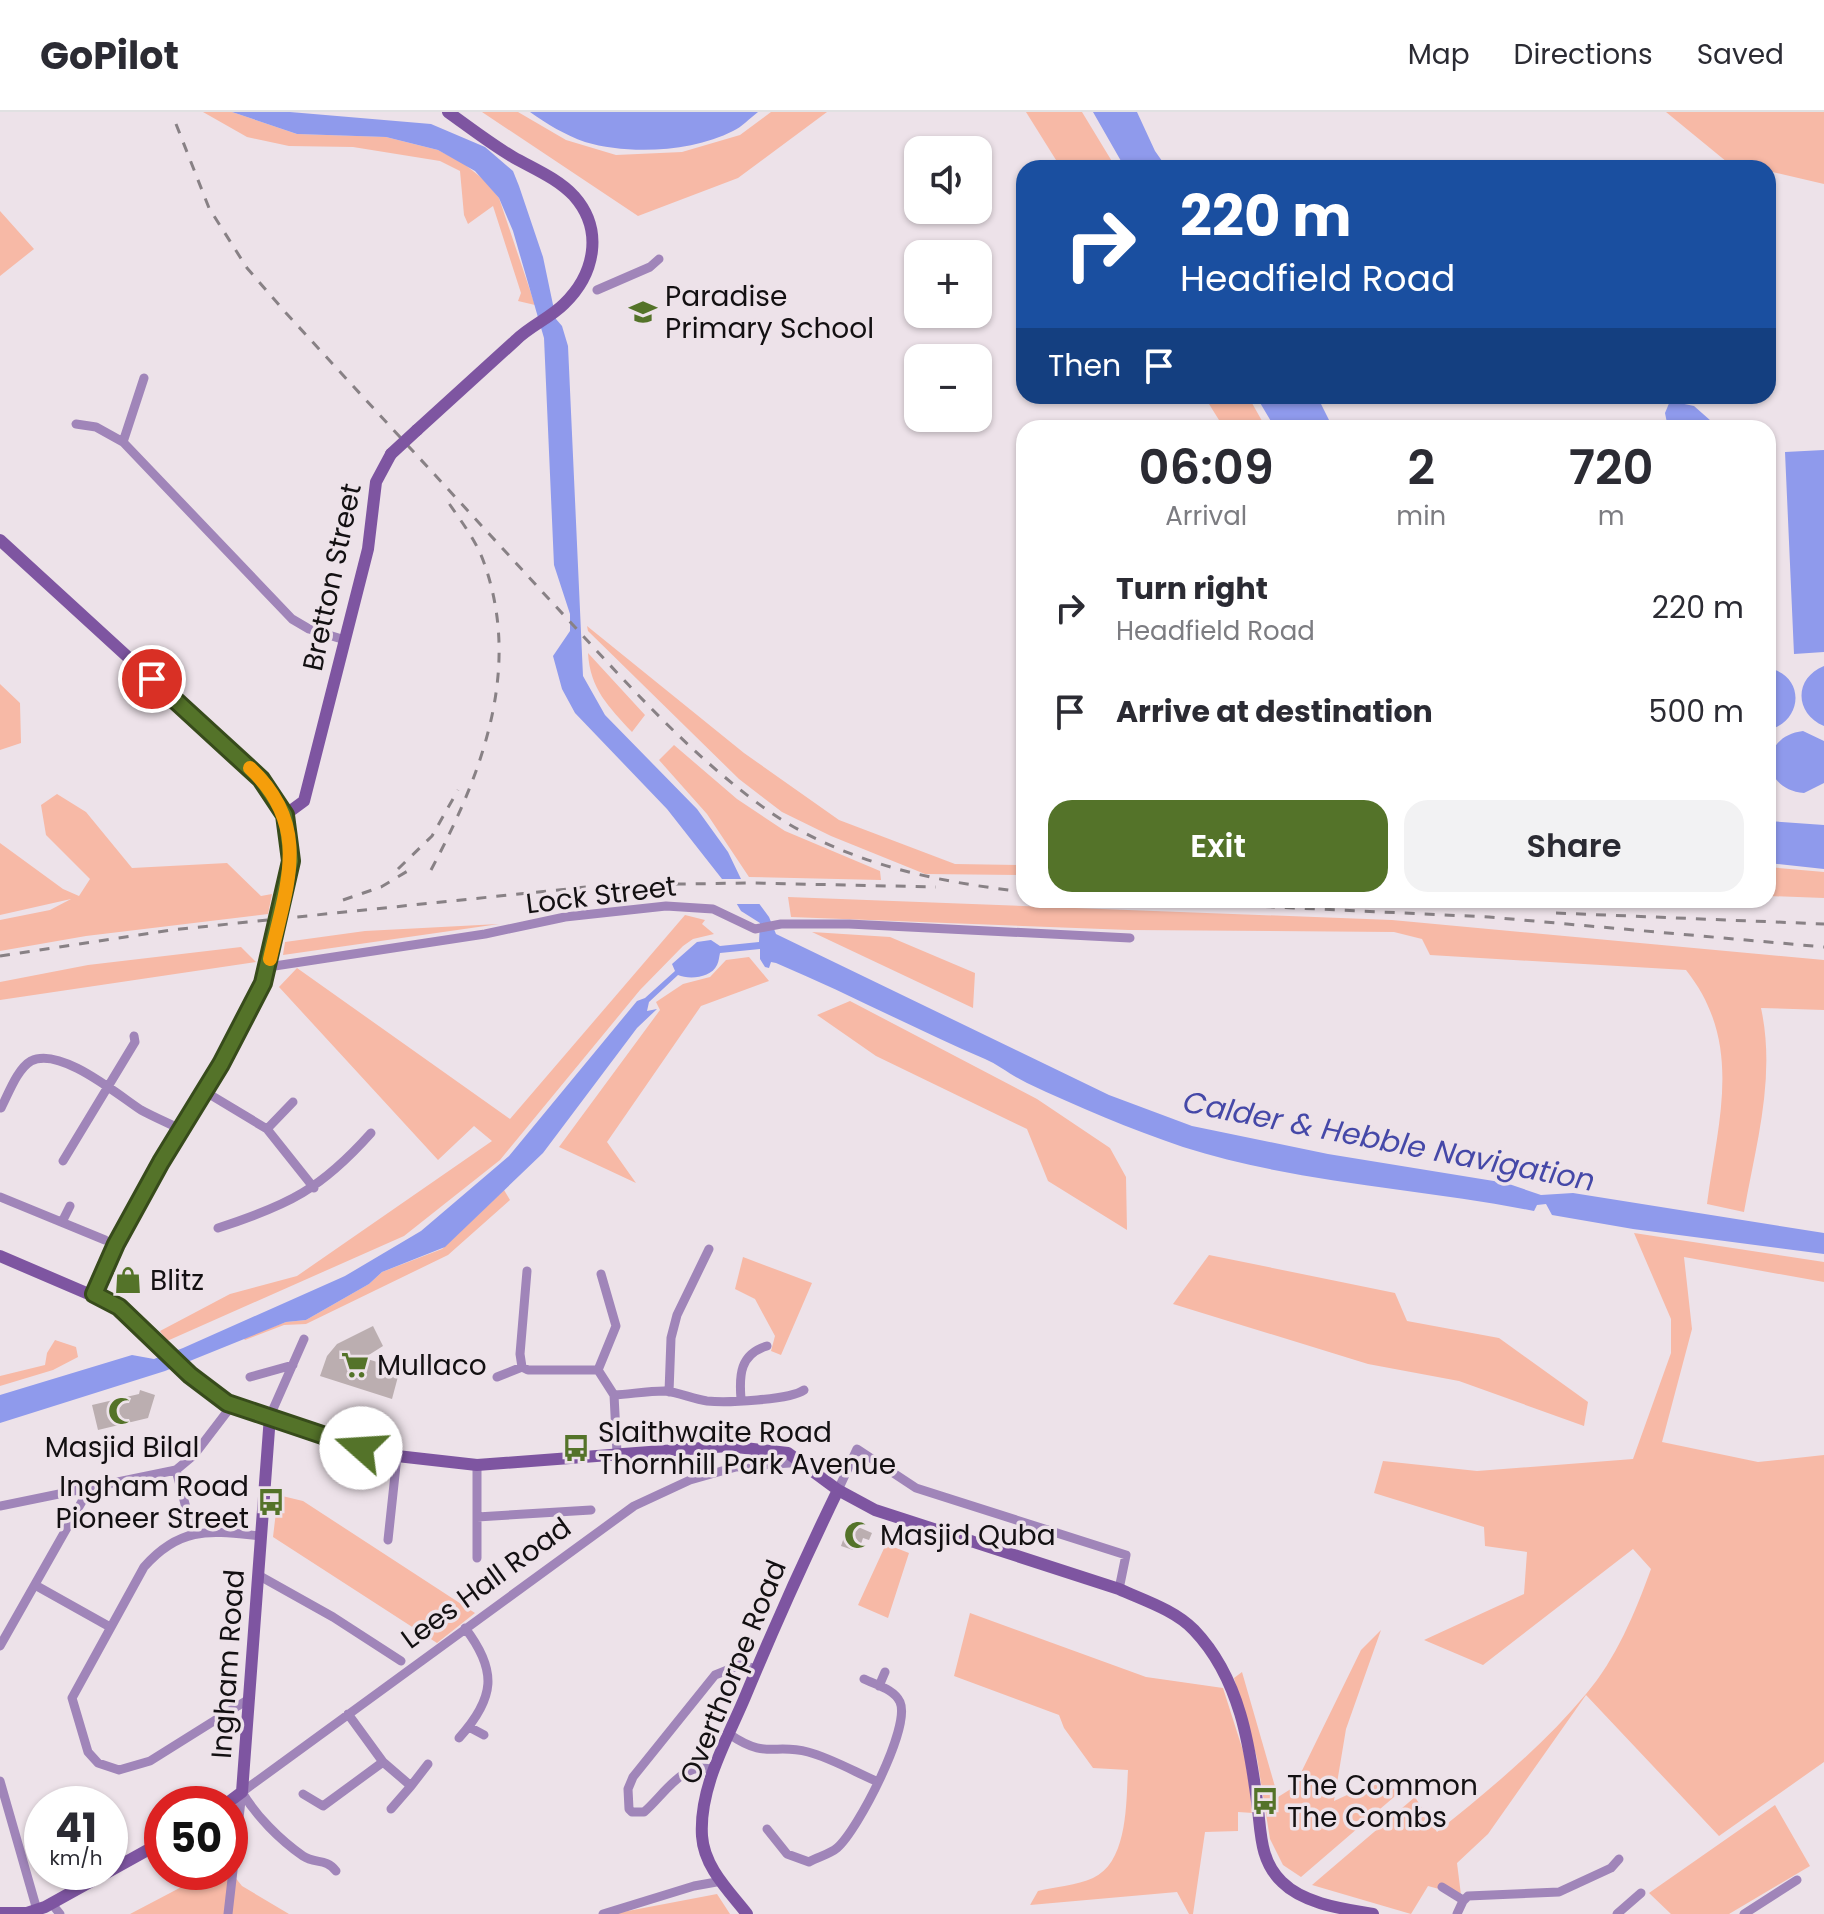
<!DOCTYPE html>
<meta charset="utf-8">
<style>
body{margin:0;font-family:Poppins,sans-serif;background:#f2f2f3;color:#2b2b33;height:100vh;display:flex;flex-direction:column;font-size:30px;white-space:nowrap}
*{box-sizing:border-box;margin:0}
p{font-size:26px;color:#7c7c81}
.icon{flex:none;width:44px;height:44px;fill:none;stroke:currentColor;stroke-width:2;stroke-linecap:round;stroke-linejoin:round}
.map{position:relative;flex:1;overflow:hidden}
.drawer{position:absolute;left:1016px;top:308px;width:760px;height:488px;display:flex;flex-direction:column;background:#fff;border-radius:24px;box-shadow:0 2px 6px #0004}
.drawer>*{flex:none}
.hud{position:absolute;left:1016px;top:48px;width:760px;height:244px;border-radius:24px;box-shadow:0 2px 6px #0004;background:#1a4fa0;color:#fff;overflow:hidden}
.tools{position:absolute;left:904px;top:24px;display:grid;gap:16px}
.tools a{display:grid;place-items:center;width:88px;height:88px;border-radius:16px;background:#fff;box-shadow:0 2px 6px #0004;font-size:40px}
.speed{position:absolute;left:24px;top:1674px;display:flex;gap:16px;font-size:40px;font-weight:700;text-align:center}
.speed>*{display:grid;place-content:center;width:104px;height:104px;border-radius:50%;background:#fff;box-shadow:0 2px 6px #0004;line-height:1}
.speed small{font-size:20px;font-weight:400}
.speed .limit{border:12px solid #d22;background:#fff;color:#111}
.pin{position:absolute;display:grid;place-items:center;width:68px;height:68px;color:#fff;margin:-34px;border:4px solid #fff;border-radius:50%;box-shadow:0 2px 8px #0007}
.me{position:absolute;width:88px;margin:-44px;rotate:289deg;stroke-linejoin:round;filter:drop-shadow(0 0 6px #0008)}
.turn{display:flex;align-items:center;gap:28px;height:168px;padding:0 32px;font-size:36px}
.turn .icon{width:104px;height:104px;stroke-width:2.5}
.turn b{display:block;font-size:56px;line-height:68px}
.then{display:flex;align-items:center;height:76px;padding:0 32px;background:#0003;gap:16px;font-size:30px}
.eta{display:flex;justify-content:space-evenly;align-items:center;height:136px;text-align:center}
.eta b{font-size:48px;font-weight:600;line-height:56px}
.action{display:flex;gap:16px;margin-top:auto;padding:16px 32px}
.action a{flex:1;height:92px;border-radius:24px;background:#547329;color:#fff;font-size:32px;font-weight:600;line-height:92px;text-align:center}
.action a+a{background:#f2f2f3;color:#2b2b33}
ul{padding:0;list-style:none}
li{display:flex;align-items:center;gap:24px;height:104px;padding:0 32px}
li div{flex:1}
li b{display:block;font-size:30px}
li em{font-style:normal}
header{display:flex;align-items:center;gap:48px;box-sizing:border-box;height:112px;padding:0 40px;background:#fff;border-bottom:2px solid #e1e1e2}
header strong{font-size:38px}
nav{display:flex;gap:44px;margin-inline-start:auto;font-size:28px}
.map>svg:first-child{display:block}
.green{fill:#f7b9a6}
.water{fill:#8f9aec}
.pier{fill:#ede2e9}
.building{fill:#bbaeb0}
.lines{fill:none;stroke-linecap:round;stroke-linejoin:round}
.street{stroke:#a085b9;stroke-width:9}
.secondary{stroke:#7e55a1;stroke-width:12}
.rail{stroke:#888185;stroke-width:3;stroke-dasharray:10 10;stroke-linecap:butt}
.secondary-bridge{stroke:#7e55a1;stroke-width:12}
.route-casing{stroke:#374b1b;stroke-width:20}
.route{stroke:#547329;stroke-width:14}
.slow{stroke:#f59e0b;stroke-width:14}
.labels{text-anchor:middle;dominant-baseline:central;stroke-width:7;stroke-linejoin:round;paint-order:stroke}
.poi-label{font-size:28px;fill:#131012;stroke:#ede2e9;text-anchor:start}
.street-label{font-size:28px;fill:#131012;stroke:#ede2e9}
.water-label{font-size:30px;font-style:italic;fill:#4548a8;stroke:#ede2e9}
</style>
<header>
<strong>GoPilot</strong>
<nav><a>Map</a><a>Directions</a><a>Saved</a></nav>
</header>
<div class="map">
<svg width="1824" height="1802" viewBox="0 0 1824 1802">
<rect width="100%" height="100%" fill="#ede2e9"/>
<path class="green" d="M203 0H232L297 22 386 25 438 38 463 51 483 67 499 86 535 193 518 189 521 181 493 94 468 112 464 103 460 59 440 49 353 35 289 34 247 25Z
M482 0H518L566 28 616 43 682 40 740 23 771 0H827L738 66 638 104Z
M1026 0H1082L1116 56H1061Z
M1666 0H1824V72L1768 59V56L1727 50Z
M0 99 34 137 0 164Z
M1204 284H1248L1266 316H1224Z
M587 514 744 641 839 708 955 752 1024 753V763L925 762 831 724 782 700 739 667 588 519Z
M588 541 645 603 632 620C609 595 590 577 588 541Z
M0 572 20 591 21 631 0 638Z
M674 633 737 687 785 719 880 759 881 768 749 765 707 702 659 648Z
M57 682 86 700 132 756 227 751 261 784 272 782 268 802 86 824 0 839V808L50 798 71 787 0 803V731L63 777 79 784 90 767 46 723 41 693Z
M1768 755 1824 760V786L1768 784Z
M788 785 1392 808 1824 848V898L1761 896C1776 965 1756 1032 1744 1100L1707 1092C1718 1008 1744 931 1686 858L1430 843 1422 827 1394 820 1129 818 791 805Z
M685 803 705 808 702 812 714 822 693 827 683 834 640 878 500 1048 404 1124 167 1229 160 1219 230 1182 297 1164 492 1029 474 1014 438 1048 279 875 297 856 510 1007Z
M499 812 283 843 285 830 365 819Z
M812 820 890 825 975 861 973 896Z
M241 835 256 850 0 888V870L88 853Z
M749 845 769 869 701 894 607 1030 636 1071 559 1035 660 898 656 890 683 872 710 865 726 848Z
M850 889 1037 987 1110 1036 1126 1065 1127 1118 1048 1069 1027 1017 876 944 817 903Z
M504 1078 510 1088 448 1143 306 1212 284 1213 245 1228 243 1226 286 1210 306 1208 369 1172 382 1160 442 1137Z
M1634 1121 1824 1150V1170L1684 1145 1692 1217 1662 1330 1758 1350 1824 1343V1650L1719 1724 1586 1583 1488 1722 1457 1751 1461 1783 1428 1774 1411 1802 1312 1773 1415 1685 1437 1720C1489 1678 1543 1634 1586 1582 1616 1547 1635 1501 1651 1457L1633 1437 1483 1553 1424 1528 1524 1482 1527 1440 1485 1434 1484 1415 1374 1381 1383 1349 1477 1359 1633 1347 1671 1241V1207Z
M1209 1143 1395 1181 1407 1209 1499 1226 1588 1290 1584 1314 1459 1269 1368 1252 1173 1192Z
M743 1145 812 1171 781 1243 771 1239 775 1224 755 1187 735 1177Z
M55 1228 76 1235 78 1245 53 1258 0 1274V1264L45 1253 47 1241Z
M278 1383 303 1389 475 1501 437 1531 273 1425Z
M886 1432 909 1441 888 1506 858 1493Z
M970 1501 1146 1565 1223 1576 1245 1645 1253 1701 1238 1700V1719L1205 1720 1193 1802H1189L1177 1780 1030 1793 1038 1779C1055 1775 1077 1773 1093 1766 1128 1750 1126 1691 1128 1658L1093 1656 1064 1616 1059 1603 954 1564Z
M1381 1518 1346 1617 1334 1689 1373 1671 1401 1679 1301 1765 1283 1753 1270 1727 1257 1646 1234 1566 1242 1560 1278 1685 1294 1675 1361 1538Z
M1775 1693 1810 1754 1729 1802H1671L1649 1781Z
M230 1759 242 1774 289 1802H130L210 1760Z
M717 1782 730 1802H612Z"/>
<path class="water" d="M232 0H290L431 12 485 35 513 59 519 74 543 145 556 207 562 214 568 234 583 564 605 603 697 697 728 740 741 767 769 805 776 822 1109 983 1192 1014 1328 1042 1506 1071 1541 1083 1573 1081 1824 1121V1142L1633 1117 1552 1103 1546 1092 1537 1093 1534 1099C1419 1076 1295 1071 1183 1035 1130 1017 1078 995 1027 971 1012 964 999 953 985 947 915 917 847 881 776 851L771 850 769 856 765 855 760 847V837L720 841C719 845 719 849 717 853 711 866 689 868 678 863L649 890 647 899 657 897 637 916 543 1041 445 1135 382 1160 369 1172 306 1208 286 1210 165 1259 0 1311V1283L132 1243 154 1247 183 1236 345 1164 421 1119 509 1044 637 889 645 886 675 859 672 852 697 830 711 828 720 834 759 830 760 811 741 799 722 767 667 697 575 601 562 577 553 544 570 519V502L554 453 544 226 513 119 499 86 475 59 438 38 386 25 297 22Z
M530 0H758C750 6 742 15 733 19 692 40 629 43 585 30 565 23 547 12 530 0Z
M1093 0H1137L1155 39 1167 56H1125Z
M1256 284H1317L1333 316H1275Z
M1670 289 1694 294 1719 316H1668L1665 301Z
M1824 338V540L1794 542 1785 340Z
M1824 554V614C1794 601 1794 566 1824 554Z
M1768 556C1805 563 1804 608 1769 618Z
M1803 619 1824 629V671L1804 681C1760 678 1759 624 1803 619Z
M1768 709 1824 713V757L1768 751Z"/>
<path class="pier" d="M717 767H746L764 792H731Z"/>
<path class="building" d="M373 1214 383 1234 364 1246 400 1257 392 1287 320 1264 327 1244 337 1232Z
M140 1278 155 1283 148 1306 98 1318 92 1293 139 1282Z
M849 1411 872 1421 869 1428 863 1426 861 1432 856 1431 853 1438 841 1434Z"/>
<g class="lines">
<path class="street" d="M597 178 650 155 659 147
M76 312 96 315 123 330 292 507 309 517 345 528
M123 330 144 266
M268 855 485 822 565 805 666 794 713 797 755 817 781 812H849L1130 826
M204 979 267 1017 314 1076
M1 996C8 983 17 957 31 949 60 934 118 983 141 998 154 1005 168 1011 180 1017
M267 1017 293 990
M63 1049 135 930 134 924
M0 1085 105 1128
M62 1110 70 1094
M218 1116C289 1093 321 1077 371 1021
M527 1159 520 1242 522 1255 528 1258H598
M601 1162 616 1214 598 1258 614 1283 617 1341
M250 1265 293 1253
M497 1265 522 1255
M669 1280 671 1226 677 1203 709 1137
M614 1283C631 1282 648 1279 664 1279 679 1280 692 1287 707 1289 726 1291 790 1288 804 1278
M741 1287C739 1263 740 1242 767 1234
M270 1304 304 1227
M477 1353V1446
M176 1358 193 1422
M838 1378 857 1337 916 1376 1126 1443 1119 1477
M0 1394 176 1358 194 1343 233 1292
M477 1405 591 1398
M388 1428 397 1344
M258 1463 333 1505 401 1549
M35 1473 110 1515
M0 1534 89 1377
M879 1574 885 1560
M249 1587 150 1649 119 1658 98 1651 88 1640 72 1586 144 1455C181 1413 211 1419 261 1424
M348 1602 383 1650 411 1674 391 1697
M469 1615 484 1623
M729 1622C767 1648 773 1631 808 1640 831 1646 855 1660 878 1670
M459 1626C495 1586 498 1559 465 1516
M713 1658C684 1647 664 1683 644 1700H632L629 1697 628 1677 633 1665 715 1563 740 1553 757 1557
M0 1669 37 1798
M411 1674 428 1652
M242 1680 634 1394 690 1368 736 1355 803 1350
M242 1680C256 1704 280 1728 303 1744 315 1752 326 1746 336 1759
M303 1682 323 1694 383 1650
M767 1717 787 1742 809 1750C818 1745 830 1742 837 1736 858 1718 911 1615 900 1590 894 1577 876 1573 864 1567
M1442 1775 1463 1788
M52 1792 60 1802
M228 1802 242 1680
M603 1802 694 1774 722 1769
M1457 1802 1463 1789 1468 1784 1559 1780 1611 1756 1619 1747
M1617 1802 1641 1781
M1744 1802 1797 1768"/>
<path class="secondary" d="M417 318C450 288 483 258 516 228 530 214 550 206 564 192 595 162 604 118 574 84 557 66 534 57 513 45 491 32 469 15 448 0
M0 428 261 667C293 713 296 728 284 783
M285 703 304 689 368 437 376 370 391 342
M0 1144 119 1195 190 1263 227 1291 361 1336 397 1344 477 1353 728 1334 788 1341 838 1378 875 1398 1119 1477C1143 1488 1175 1498 1194 1518 1240 1566 1250 1634 1258 1697 1261 1724 1261 1750 1282 1770 1304 1792 1344 1797 1373 1802
M94 1182C125 1090 190 1010 235 924 251 894 266 867 273 834
M226 1692 242 1680 270 1304
M0 1801H27L45 1795 162 1730
M747 1802C729 1779 704 1755 702 1724 699 1675 727 1628 745 1585 774 1515 805 1446 838 1378"/>
<path class="rail" d="M176 12 209 96 247 156 286 201C373 296 461 391 548 486 618 561 686 641 770 700 840 748 926 768 1009 778
M398 757 432 724 458 678
M431 758C482 662 523 556 483 448 475 427 461 409 448 390
M343 788 381 775 411 757
M1125 788 1489 805 1824 835
M1556 801 1824 812
M0 844 171 818 606 773 752 771 936 775"/>
<path class="secondary-bridge" d="M391 342 417 318
M273 834 284 783"/>
</g>
<g class="lines">
<g class="route-casing">
<path id="route" d="M152 567 261 667 285 703 291 749 263 871 221 952 161 1050 116 1132 94 1182 119 1195 190 1263 227 1291 361 1336"/>
</g>
<use href="#route" class="route"/>
<path class="slow" d="M250 656C313 715 286 774 270 847"/>
</g>
<defs>
<g id="school-bare" transform="scale(2.16)"><path d="M0-5L7-2L0 1L-7-2ZM-4 1L0 2.5L4 1V4Q0 6-4 4Z" fill="#547329" stroke="#ede2e9" stroke-width="2.5" paint-order="stroke"/></g>
<g id="shop-bare" transform="scale(2.16)"><path d="M-5-2.5h2.3a2.7 3.5 0 0 1 5.4 0H5L5.5 6h-11ZM-1.5-2.5h3a1.5 2.3 0 0 0-3 0Z" fill="#547329" stroke="#ede2e9" stroke-width="2.5" paint-order="stroke"/></g>
<g id="supermarket-bare" transform="scale(2.16)"><path d="M-6-5.5h2.5l.6 2H6L4.5 2H-2.5L-4.4-4H-6ZM-1.5 3.2a1.3 1.3 0 1 0 .1 0ZM3 3.2a1.3 1.3 0 1 0 .1 0Z" fill="#547329" stroke="#ede2e9" stroke-width="2.5" paint-order="stroke"/></g>
<g id="mosque-bare" transform="scale(2.16)"><path d="M3.5-4.9A6 6 0 1 0 3.5 4.9A5 5 0 1 1 3.5-4.9Z" fill="#547329" stroke="#ede2e9" stroke-width="2.5" paint-order="stroke"/></g>
<g id="bus-bare" transform="scale(2.16)"><path d="M-5-6H5V4H4V6H2V4H-2V6H-4V4H-5ZM-3.5-4V0h7V-4ZM-3.5 1.2v1.5H-2V1.2ZM2 1.2v1.5H3.5V1.2Z" fill="#547329" stroke="#ede2e9" stroke-width="2.5" paint-order="stroke"/></g>
</defs>
<g fill-rule="evenodd">
<use href="#school-bare" x="643" y="200"/>
<use href="#shop-bare" x="128" y="1168"/>
<use href="#supermarket-bare" x="355" y="1253"/>
<use href="#mosque-bare" x="122" y="1299"/>
<use href="#bus-bare" x="576" y="1336"/>
<use href="#bus-bare" x="271" y="1390"/>
<use href="#mosque-bare" x="858" y="1423"/>
<use href="#bus-bare" x="1265" y="1689"/>
</g>
<g class="labels">
<g class="poi-label">
<text x="665" y="184">Paradise<tspan x="665" dy="32">Primary School</tspan></text>
<text x="150" y="1168">Blitz</text>
<text x="377" y="1253">Mullaco</text>
<text x="598" y="1320">Slaithwaite Road<tspan x="598" dy="32">Thornhill Park Avenue</tspan></text>
<text x="122" y="1335" text-anchor="middle">Masjid Bilal</text>
<text x="249" y="1374" text-anchor="end">Ingham Road<tspan x="249" dy="32">Pioneer Street</tspan></text>
<text x="880" y="1423">Masjid Quba</text>
<text x="1287" y="1673">The Common<tspan x="1287" dy="32">The Combs</tspan></text>
</g>
<g class="street-label">
<text transform="translate(332 465) rotate(-78)">Bretton Street</text>
<text transform="translate(601 783) rotate(-7)">Lock Street</text>
<text transform="translate(486 1471) rotate(-36)">Lees Hall Road</text>
<text transform="translate(228 1552) rotate(-86)">Ingham Road</text>
<text transform="translate(733 1560) rotate(-68)">Overthorpe Road</text>
</g>
<g class="water-label">
<text transform="translate(1389 1029) rotate(11)">Calder &amp; Hebble Navigation</text>
</g>
</g>
</svg>
<div class="tools">
<a><svg class="icon" aria-label="sound" viewBox="0 0 24 24"><path d="M4 9h4l5-4v14l-5-4H4zM17 9q2 3 0 6"/></svg></a>
<a>+</a>
<a>−</a>
</div>
<div class="speed"><div>41<small>km/h</small></div><div class="limit">50</div></div>
<div class="pin" style="left:152px;top:567px;background:#d93025"><svg class="icon" aria-label="arrive" viewBox="0 0 24 24"><path d="M6 21V4h12l-3 4 3 4H6"/></svg></div>
<svg class="me" style="left:361px;top:1336px" viewBox="-20 -20 40 40"><circle r="19" fill="#fff"/><path d="M0-13L10 11 0 6-10 11z" fill="#547329"/></svg>
<div class="hud">
<div class="turn"><svg class="icon" aria-label="right" viewBox="0 0 24 24"><path d="M7 20v-9h11M14 6l5 5-5 5"/></svg><div><b>220 m</b>Headfield Road</div></div>
<div class="then">Then<svg class="icon" aria-label="arrive" viewBox="0 0 24 24"><path d="M6 21V4h12l-3 4 3 4H6"/></svg></div>
</div>
<section class="drawer">
<div class="eta">
<div><b>06:09</b><p>Arrival</p></div>
<div><b>2</b><p>min</p></div>
<div><b>720</b><p>m</p></div>
</div>
<ul>
<li><svg class="icon" aria-label="right" viewBox="0 0 24 24"><path d="M7 20v-9h11M14 6l5 5-5 5"/></svg><div><b>Turn right</b><p>Headfield Road</p></div><em>220 m</em></li>
<li><svg class="icon" aria-label="arrive" viewBox="0 0 24 24"><path d="M6 21V4h12l-3 4 3 4H6"/></svg><div><b>Arrive at destination</b></div><em>500 m</em></li>
</ul>
<div class="action"><a>Exit</a><a>Share</a></div>
</section>
</div>
